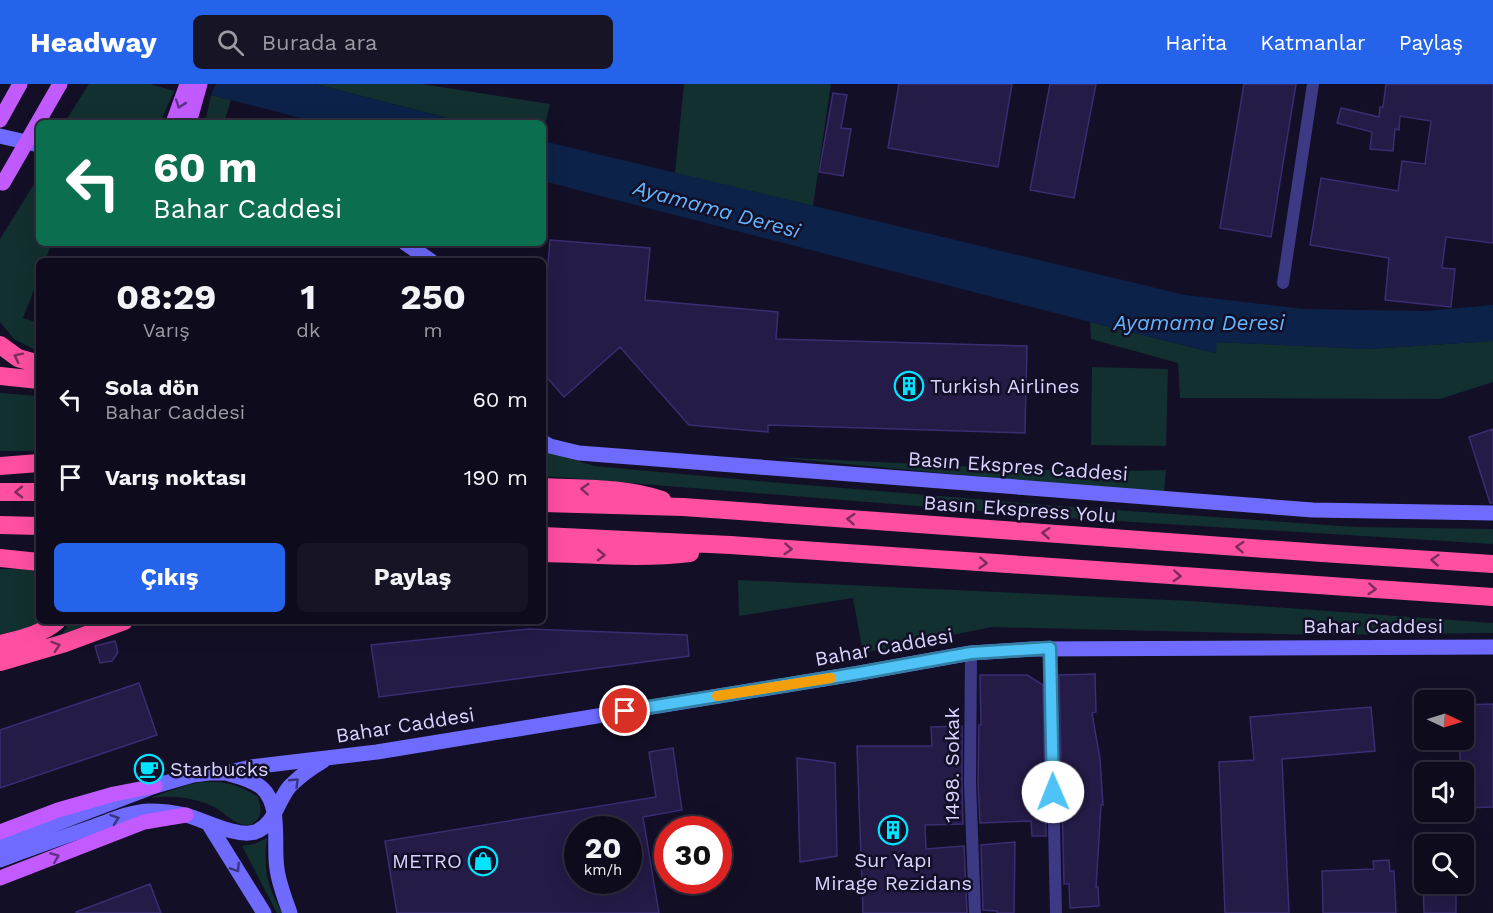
<!DOCTYPE html>
<html lang="tr">
<meta charset="utf-8">
<style>
body{margin:0;font-family:"Work Sans",sans-serif;background:#171425;color:#f1f3f6;height:100vh;display:flex;flex-direction:column;font-size:22px;white-space:nowrap}
*{box-sizing:border-box;margin:0}
p{font-size:20px;color:#9b9ba3}
.icon{flex:none;width:33px;height:33px;fill:none;stroke:currentColor;stroke-width:2;stroke-linecap:round;stroke-linejoin:round}
.map{position:relative;flex:1;overflow:hidden}
.side{position:absolute;left:36px;top:174px;width:510px;height:366px;display:flex;flex-direction:column;background:#0e0b1c;border-radius:9px;box-shadow:0 6px 24px #0002,0 0 0 2px #2e2b3b}
.side>*{flex:none}
.banner{position:absolute;left:36px;top:36px;width:510px;height:126px;border-radius:9px;box-shadow:0 6px 24px #0002,0 0 0 2px #2e2b3b;background:#0b6e4f;color:#fff;overflow:hidden}
.needle{width:39px;rotate:94deg}
.fabs{position:absolute;left:1414px;top:606px;display:grid;gap:12px}
.fabs a{display:grid;place-items:center;width:60px;height:60px;border-radius:9px;background:#0e0b1c;box-shadow:0 6px 24px #0002,0 0 0 2px #2e2b3b;font-size:30px}
.speed{position:absolute;left:564px;top:732px;display:flex;gap:12px;font-size:30px;font-weight:700;text-align:center}
.speed>*{display:grid;place-content:center;width:78px;height:78px;border-radius:50%;background:#0e0b1c;box-shadow:0 6px 24px #0002,0 0 0 2px #2e2b3b;line-height:1}
.speed small{font-size:15px;font-weight:400}
.speed .limit{border:9px solid #d22;background:#fff;color:#111}
.pin{position:absolute;display:grid;place-items:center;width:51px;height:51px;color:#fff;margin:-26px;border:3px solid #fff;border-radius:50%;box-shadow:0 2px 6px #0007}
.me{position:absolute;width:66px;margin:-33px;rotate:359deg;stroke-linejoin:round;filter:drop-shadow(0 0 4px #0008)}
.turn{display:flex;align-items:center;gap:21px;height:126px;padding:0 18px;font-size:27px}
.turn .icon{width:78px;height:78px;stroke-width:2.5}
.turn b{display:block;font-size:42px;line-height:51px}
.eta{display:flex;justify-content:space-evenly;align-items:center;height:102px;text-align:center}
.eta b{font-size:36px;font-weight:700;line-height:42px}
.cta{display:flex;gap:12px;margin-top:auto;padding:12px 18px}
.cta a{flex:1;height:69px;border-radius:9px;background:#2563eb;color:#fff;font-size:24px;font-weight:700;line-height:69px;text-align:center}
.cta a+a{background:#171425;color:#f1f3f6}
ul{padding:0;list-style:none}
li{display:flex;align-items:center;gap:18px;height:78px;padding:0 18px}
li div{flex:1}
li b{display:block;font-size:22px}
li em{font-style:normal}
header{display:flex;align-items:center;gap:36px;box-sizing:border-box;height:84px;padding:0 30px;background:#2563eb;color:#fff}
header strong{font-size:28px}
nav{display:flex;gap:33px;margin-inline-start:auto;font-size:21px}
.search{width:420px;height:54px;background:#171425;display:flex;align-items:center;gap:15px;box-sizing:border-box;padding:0 21px;border-radius:9px;color:#9b9ba3;font-size:22px}
.map>svg:first-child{display:block}
.green{fill:#12302f}
.water{fill:#0c2248}
.building{fill:#241b47;stroke:#3b2d73;stroke-width:1.5;fill-rule:evenodd}
.lines{fill:none;stroke-linecap:round;stroke-linejoin:round}
.street{stroke:#3d3a85;stroke-width:12}
.secondary{stroke:#6f6bff;stroke-width:15}
.primary{stroke:#c25bff;stroke-width:15}
.highway{stroke:#ff4fa3;stroke-width:18}
.primary-bridge{stroke:#c25bff;stroke-width:15}
.oneway{stroke:#623188}
.oneway2{stroke:#7d2c5e}
.oneway3{stroke:#38347d}
.route-casing{stroke:#337fa1;stroke-width:15}
.route{stroke:#4fc3f7;stroke-width:10}
.slow{stroke:#f59e0b;stroke-width:10}
.labels{text-anchor:middle;dominant-baseline:central;stroke-width:5;stroke-linejoin:round;paint-order:stroke}
.poi-label{font-size:20px;fill:#d9d4ff;stroke:#130f26;text-anchor:start}
.street-label{font-size:20px;fill:#d9d4ff;stroke:#130f26}
.water-label{font-size:21px;font-style:italic;fill:#62b6ff;stroke:#130f26}
</style>
<header>
<strong>Headway</strong>
<div class="search"><svg class="icon" aria-label="search" viewBox="0 0 24 24"><circle cx="10" cy="10" r="6"/><path d="M15 15l6 6"/></svg>Burada ara</div>
<nav><a>Harita</a><a>Katmanlar</a><a>Paylaş</a></nav>
</header>
<div class="map">
<svg width="1493" height="829" viewBox="0 0 1493 829">
<rect width="100%" height="100%" fill="#130f26"/>
<path class="green" d="M89 0H150L174 7 160 39H64Z
M315 0H422L550 20 543 49V39H467Z
M684 0H831L813 122 675 89Z
M211 11 231 16 224 39H205Z
M39 92V159H52L45 177H39V193L23 234 39 239V268L14 255 0 238V155Z
M1090 238 1216 269V258L1367 265 1493 257V298L1440 315 1180 314 1178 279 1091 255Z
M1092 283 1168 285 1166 362 1091 361Z
M0 309 39 312V367H0Z
M543 366 594 382 770 398 1059 422 1356 443 1493 445V460L1068 434 543 392Z
M773 373 1088 388 1166 386 1164 410Z
M0 485H22L39 488V537H41L40 538 21 546 0 550Z
M738 496 1191 517 1493 539V549L1322 551 992 543 863 569 853 514 739 532Z
M71 537H95L61 551Z
M201 698C226 697 237 700 258 713 260 721 263 729 257 736 243 750 228 731 216 724 210 721 201 717 194 716 180 712 167 712 152 714V713L187 701Z
M267 754C263 787 267 800 282 829H277L242 762 254 760Z"/>
<path class="water" d="M216 0H315L467 39H320L211 11Z
M543 57 1185 211 1304 225 1426 227 1493 221V257L1367 265 1217 258 1216 269 1090 238 543 97Z"/>
<path class="building" d="M899 0H1012L998 83 888 64Z
M1050 0H1096L1074 114 1030 106Z
M1244 0H1296L1271 153 1220 144Z
M1386 0H1493V159L1446 153 1442 184 1455 185 1451 223 1385 216 1389 174 1310 161 1321 94 1398 107 1402 77 1425 80 1431 37 1400 32 1399 46 1395 45 1393 67 1370 65 1372 48 1337 39 1341 24 1379 33 1380 23H1383Z
M833 9 847 11 841 44 851 45 843 92 819 88Z
M550 156 650 164 645 216 778 228 776 255 1027 262 1025 349 768 341V348L689 341 620 263 564 313 543 289V238Z
M1493 345V419H1490L1469 353Z
M528 545 687 551 689 572 379 613 371 561Z
M115 557 118 568 112 577 100 579 95 562Z
M1095 590 1096 628 1092 629 1100 675 1103 721H1101L1096 803H1098L1099 822 1070 824 1069 800H1064L1059 591Z
M980 591H1027L1043 601 1046 752H1032L1031 737 980 739 978 699 979 641H981Z
M139 599 157 651 0 704V646Z
M1493 620V723L1464 724V688H1461L1459 656H1464V621Z
M1371 623 1375 667 1282 675 1289 829H1225L1219 678 1254 676 1250 633Z
M962 642V699L963 740 925 741 926 765 964 762 967 829H863L857 662H932L931 643Z
M673 664 682 726 643 733 659 829H397L385 757 656 713 649 668ZM578 746H628V796H578Z
M797 674 835 679 837 772 800 778Z
M1015 758 1014 829H997V827L983 826 981 761Z
M1389 776 1390 787H1394L1396 829H1323L1322 787 1374 785 1373 777Z
M150 800 161 829H76V828Z
M1423 800H1456V829H1424Z"/>
<g class="lines">
<path class="street" d="M1283 199 1313 0
M1050 564 1056 829
M971 569 970 699 975 829"/>
<path class="secondary" d="M0 52 39 61
M405 159 431 177
M543 358 550 362 579 369 1313 426 1493 429
M229 690C240 693 253 696 262 704 282 722 273 761 277 785 279 800 285 815 290 829
M208 739 264 829
M0 761 155 702 193 691 209 689H226L251 683 377 668 854 590 971 569 1032 565 1493 563
M0 776C32 764 63 753 95 742 112 736 130 728 148 727 160 727 173 728 185 731 203 735 236 754 255 748 275 741 277 717 290 702 300 692 311 684 323 677"/>
<path class="primary" d="M0 36 20 0
M173 39 187 0
M189 39 200 0
M0 748 58 726 114 710 155 702
M0 794 144 738 186 731"/>
<path class="highway" d="M0 261 18 274 39 280
M0 292 39 296
M0 382 39 379
M543 403C582 405 624 403 662 416
M0 408H39
M543 419 683 423 1322 469 1493 480
M0 441 39 442
M543 452 730 461 1493 513
M543 469C591 470 641 475 690 469
M0 474 39 478
M0 560C20 555 41 551 57 537
M0 578 65 559 124 537"/>
<path class="primary-bridge" d="M3 99 60 0"/>
</g>
<defs><path id="oneway-chevron" d="M-2-3.5L2.5 0L-2 3.5" fill="none" stroke-width="1.6" stroke-linecap="round" stroke-linejoin="round" transform="scale(1.5)"/></defs>
<g class="oneway">
<use href="#oneway-chevron" transform="translate(180 20) rotate(109)"/>
<use href="#oneway-chevron" transform="translate(55 773) rotate(-22)"/>
</g>
<g class="oneway2">
<use href="#oneway-chevron" transform="translate(18 273) rotate(-154)"/>
<use href="#oneway-chevron" transform="translate(585 405) rotate(-177)"/>
<use href="#oneway-chevron" transform="translate(19 408) rotate(179)"/>
<use href="#oneway-chevron" transform="translate(851 435) rotate(-176)"/>
<use href="#oneway-chevron" transform="translate(1046 449) rotate(-176)"/>
<use href="#oneway-chevron" transform="translate(1240 463) rotate(-176)"/>
<use href="#oneway-chevron" transform="translate(788 465) rotate(4)"/>
<use href="#oneway-chevron" transform="translate(601 471) rotate(1)"/>
<use href="#oneway-chevron" transform="translate(1435 476) rotate(-176)"/>
<use href="#oneway-chevron" transform="translate(983 479) rotate(4)"/>
<use href="#oneway-chevron" transform="translate(1177 492) rotate(4)"/>
<use href="#oneway-chevron" transform="translate(1372 505) rotate(4)"/>
<use href="#oneway-chevron" transform="translate(56 562) rotate(-18)"/>
</g>
<g class="oneway3">
<use href="#oneway-chevron" transform="translate(295 698) rotate(-44)"/>
<use href="#oneway-chevron" transform="translate(115 735) rotate(-19)"/>
<use href="#oneway-chevron" transform="translate(236 784) rotate(57)"/>
</g>
<g class="lines">
<g class="route-casing">
<path id="route" d="M625 627 854 590 971 569 1050 564 1053 708"/>
</g>
<use href="#route" class="route"/>
<path class="slow" d="M717 612 831 594"/>
</g>
<defs>
<g id="building-ring" transform="scale(1.5)"><circle r="9.5" fill="#130f26" stroke="#00e5ff" stroke-width="1.5"/><path d="M-4-6H4V6H1V3H-1V6H-4ZM-2.5-4.3h1.7v1.8h-1.7ZM.8-4.3h1.7v1.8H.8ZM-2.5-1h1.7V.8h-1.7ZM.8-1h1.7V.8H.8Z" fill="#00e5ff"/></g>
<g id="cafe-ring" transform="scale(1.5)"><circle r="9.5" fill="#130f26" stroke="#00e5ff" stroke-width="1.5"/><path d="M-5.5-4.5H6V0H3Q3 3.5 0 3.5H-2.5Q-5.5 3.5-5.5 0ZM3-3.2v2h1.7v-2ZM-6 4.5H4V6H-6Z" fill="#00e5ff"/></g>
<g id="shop-ring" transform="scale(1.5)"><circle r="9.5" fill="#130f26" stroke="#00e5ff" stroke-width="1.5"/><path d="M-5-2.5h2.3a2.7 3.5 0 0 1 5.4 0H5L5.5 6h-11ZM-1.5-2.5h3a1.5 2.3 0 0 0-3 0Z" fill="#00e5ff"/></g>
</defs>
<g fill-rule="evenodd">
<use href="#building-ring" x="909" y="302"/>
<use href="#cafe-ring" x="149" y="685"/>
<use href="#building-ring" x="893" y="746"/>
<use href="#shop-ring" x="483" y="777"/>
</g>
<g class="labels">
<g class="poi-label">
<text x="930" y="302">Turkish Airlines</text>
<text x="170" y="685">Starbucks</text>
<text x="893" y="776" text-anchor="middle">Sur Yapı<tspan x="893" dy="23">Mirage Rezidans</tspan></text>
<text x="462" y="777" text-anchor="end">METRO</text>
</g>
<g class="street-label">
<text transform="translate(1018 382) rotate(4)">Basın Ekspres Caddesi</text>
<text transform="translate(1020 425) rotate(4)">Basın Ekspress Yolu</text>
<text x="1373" y="542">Bahar Caddesi</text>
<text transform="translate(884 563) rotate(-10)">Bahar Caddesi</text>
<text transform="translate(405 641) rotate(-9)">Bahar Caddesi</text>
<text transform="translate(952 681) rotate(-90)">1498. Sokak</text>
</g>
<g class="water-label">
<text transform="translate(717 125) rotate(15)">Ayamama Deresi</text>
<text x="1199" y="238">Ayamama Deresi</text>
</g>
</g>
</svg>
<div class="fabs">
<a><svg class="needle" viewBox="-14 -14 28 28"><path d="M0-13l5 13h-10z" fill="#e53935"/><path d="M0 13l5-13h-10z" fill="#9b9ba3"/></svg></a>
<a><svg class="icon" aria-label="sound" viewBox="0 0 24 24"><path d="M4 9h4l5-4v14l-5-4H4zM17 9q2 3 0 6"/></svg></a>
<a><svg class="icon" aria-label="search" viewBox="0 0 24 24"><circle cx="10" cy="10" r="6"/><path d="M15 15l6 6"/></svg></a>
</div>
<div class="speed"><div>20<small>km/h</small></div><div class="limit">30</div></div>
<div class="pin" style="left:625px;top:627px;background:#d93025"><svg class="icon" aria-label="arrive" viewBox="0 0 24 24"><path d="M6 21V4h12l-3 4 3 4H6"/></svg></div>
<svg class="me" style="left:1053px;top:708px" viewBox="-20 -20 40 40"><circle r="19" fill="#fff"/><path d="M0-13L10 11 0 6-10 11z" fill="#4fc3f7"/></svg>
<div class="banner">
<div class="turn"><svg class="icon" aria-label="left" viewBox="0 0 24 24"><path d="M17 20v-9H6M10 6l-5 5 5 5"/></svg><div><b>60 m</b>Bahar Caddesi</div></div>
</div>
<section class="side">
<div class="eta">
<div><b>08:29</b><p>Varış</p></div>
<div><b>1</b><p>dk</p></div>
<div><b>250</b><p>m</p></div>
</div>
<ul>
<li><svg class="icon" aria-label="left" viewBox="0 0 24 24"><path d="M17 20v-9H6M10 6l-5 5 5 5"/></svg><div><b>Sola dön</b><p>Bahar Caddesi</p></div><em>60 m</em></li>
<li><svg class="icon" aria-label="arrive" viewBox="0 0 24 24"><path d="M6 21V4h12l-3 4 3 4H6"/></svg><div><b>Varış noktası</b></div><em>190 m</em></li>
</ul>
<div class="cta"><a>Çıkış</a><a>Paylaş</a></div>
</section>
</div>
